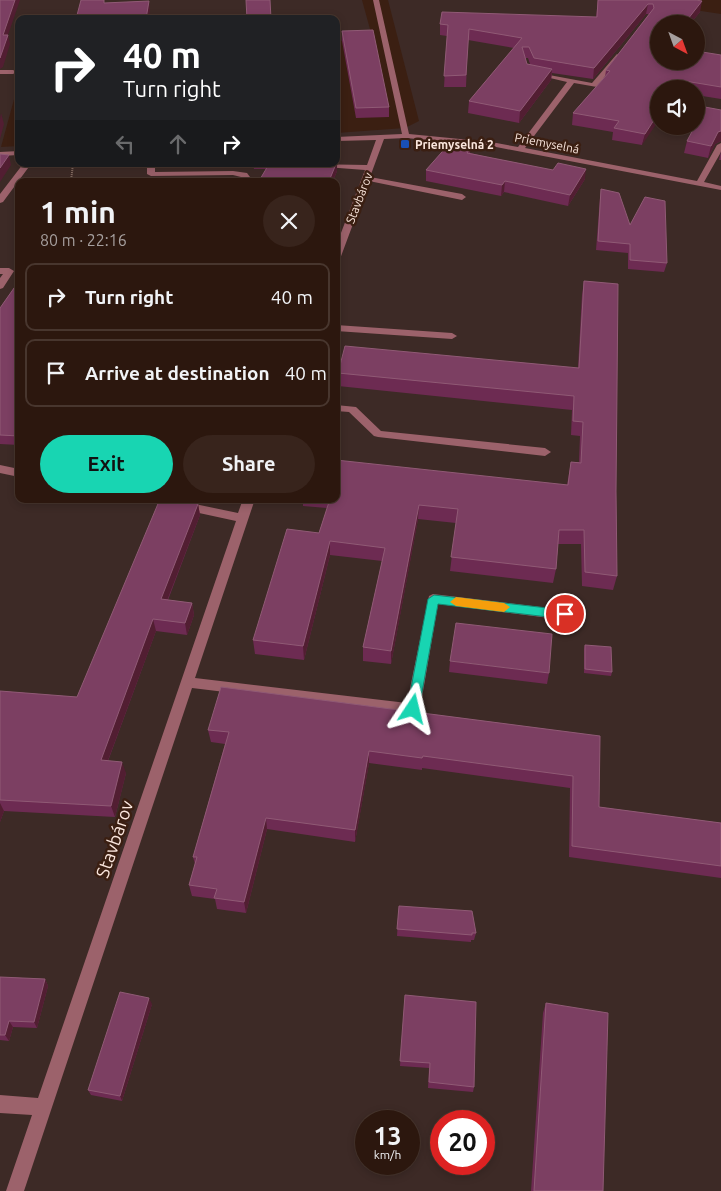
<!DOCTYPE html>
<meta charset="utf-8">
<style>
body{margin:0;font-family:Ubuntu,sans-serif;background:#38241c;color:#f1f3f6;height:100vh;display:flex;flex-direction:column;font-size:19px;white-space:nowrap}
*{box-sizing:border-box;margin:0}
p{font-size:16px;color:#a69f9e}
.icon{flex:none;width:28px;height:28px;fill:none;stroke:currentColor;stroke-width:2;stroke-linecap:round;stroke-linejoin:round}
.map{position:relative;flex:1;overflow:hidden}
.drawer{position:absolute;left:15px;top:178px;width:325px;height:325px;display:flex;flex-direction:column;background:#2c170e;border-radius:10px;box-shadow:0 2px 8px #0003,0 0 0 1px #48362e}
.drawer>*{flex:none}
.banner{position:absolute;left:15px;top:15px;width:325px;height:152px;border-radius:10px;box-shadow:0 2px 8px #0003,0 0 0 1px #48362e;background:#202124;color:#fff;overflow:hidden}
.needle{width:32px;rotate:139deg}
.controls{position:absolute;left:650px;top:15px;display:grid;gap:10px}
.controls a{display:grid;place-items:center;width:55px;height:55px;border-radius:50%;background:#2c170e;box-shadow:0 2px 8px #0003,0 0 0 1px #48362e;font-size:25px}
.speed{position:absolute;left:355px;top:1110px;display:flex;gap:10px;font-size:25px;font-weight:700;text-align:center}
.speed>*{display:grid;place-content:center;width:65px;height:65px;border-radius:50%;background:#2c170e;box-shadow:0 2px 8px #0003,0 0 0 1px #48362e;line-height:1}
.speed small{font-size:12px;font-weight:400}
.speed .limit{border:8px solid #d22;background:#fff;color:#111}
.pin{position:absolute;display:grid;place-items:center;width:42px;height:42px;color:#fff;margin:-21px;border:2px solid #fff;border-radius:50%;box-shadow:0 1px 5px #0007}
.me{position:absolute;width:55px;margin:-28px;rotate:10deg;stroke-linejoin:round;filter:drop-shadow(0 0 4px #0008)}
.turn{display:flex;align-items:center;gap:18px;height:105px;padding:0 25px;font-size:22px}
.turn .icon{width:65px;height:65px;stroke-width:2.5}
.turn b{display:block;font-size:35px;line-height:42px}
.lanes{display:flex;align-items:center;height:48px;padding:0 25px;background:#0003;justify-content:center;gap:25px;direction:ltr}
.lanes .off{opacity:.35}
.round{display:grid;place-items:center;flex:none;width:52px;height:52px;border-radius:26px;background:#38241c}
.headline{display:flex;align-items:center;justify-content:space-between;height:85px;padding:0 25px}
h1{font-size:30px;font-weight:700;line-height:38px}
.cta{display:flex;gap:10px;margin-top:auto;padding:10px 25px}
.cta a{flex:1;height:58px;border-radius:30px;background:#18d5b2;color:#111;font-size:20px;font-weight:700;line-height:58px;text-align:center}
.cta a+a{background:#38241c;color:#f1f3f6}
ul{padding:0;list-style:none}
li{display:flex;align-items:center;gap:15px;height:68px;margin:0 10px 8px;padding:0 15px;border:2px solid #48362e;border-radius:10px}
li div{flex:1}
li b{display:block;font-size:19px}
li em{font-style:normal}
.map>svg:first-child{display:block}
.industrial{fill:#3d2a26;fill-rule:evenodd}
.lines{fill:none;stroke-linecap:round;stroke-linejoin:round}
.path{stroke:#8d7469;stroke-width:2;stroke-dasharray:1 1;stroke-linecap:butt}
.minor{fill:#9c626b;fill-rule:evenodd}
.wall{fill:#6d2b52;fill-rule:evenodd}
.shaded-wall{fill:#521e32}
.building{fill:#7c3f62;stroke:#905a75}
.route{fill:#18d5b2;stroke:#108a74}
.slow{fill:#f59e0b}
.transit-dot{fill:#1a4fb4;stroke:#3b1f12;stroke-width:2}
.labels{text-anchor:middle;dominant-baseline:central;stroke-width:5;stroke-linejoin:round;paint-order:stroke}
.far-street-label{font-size:12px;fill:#fbe7de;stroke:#3b1f12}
.far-poi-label{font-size:12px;font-weight:bold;fill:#fbe7de;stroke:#3b1f12;text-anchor:start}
.near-street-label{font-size:18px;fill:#fbe7de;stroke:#3b1f12}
</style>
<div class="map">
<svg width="721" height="1191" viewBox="0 0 721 1191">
<rect width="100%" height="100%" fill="#3b1f12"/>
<path class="industrial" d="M0 0H362L373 40 336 41V19H19V81L1 147 19 146V164H336V133L405 128 419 121 388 0H629L721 14V1191H0ZM659 24H696V61H659ZM659 89H696V126H659ZM19 181H336V499H19ZM366 1121H409V1164H366ZM441 1121H484V1164H441Z"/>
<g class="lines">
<path class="path" d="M71 181 73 164"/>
<path class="minor" d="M373 0H379L409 134 491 142 518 147 567 82 533 74V72L592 83 617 54 620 56 597 87 574 83 525 148 697 181 717 145 721 143V152L704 182 721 186V190L491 146 406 138 384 139 370 177 462 194 466 197 462 200 369 181 340 259 336 262V246L365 170 312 166 308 164 367 165 376 140 336 141V137L402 134Z
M0 70H13L17 72 13 74H0Z
M19 151V155L0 156V152Z
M23 164H31L3 202 0 203V194Z
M147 164H155V172L233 171 247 173 253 181H245L241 177 233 175 151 176 147 174Z
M0 268H9L14 271 3 288 0 289V278L3 274H0Z
M336 325 452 333 457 336 452 339 336 331Z
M336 405 356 407 381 431 545 448 551 452 545 456 378 437 374 436 349 412 336 411Z
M0 465 19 469V477L0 473Z
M147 499H171L238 513 243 499H255L195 678 407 703 429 596 433 594 565 610 569 612 571 615 569 618 565 620 438 604 420 709 418 713 413 715 192 688 24 1191H6L32 1115 0 1113V1095L38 1098 236 521 153 503Z"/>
</g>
<path class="wall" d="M598 0H696L700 12 690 24H659V61L721 55V99L696 95V89H659L642 145 612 140 613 132 572 125 573 113 605 77 606 70 649 14H646L593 79 552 73 551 80 519 123 468 113 469 101 514 48 468 40 466 87H444L447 36 440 35V24L596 17ZM525 58H528L530 64H527Z
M342 31 389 107V117L356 118 342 41Z
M721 110V141L715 144 708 158 684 153 687 141Z
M471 148 470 153 585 179 568 206 504 192 501 196 426 181V170Z
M721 151V160H719Z
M337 162V171L333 181H259L266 169H254L253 165 168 166 167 164H336Z
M601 189 630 225 667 263 664 272 628 269V253L596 250 600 198Z
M19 281V445L0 444V308Z
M584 281 616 491 617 576 613 590 582 586 581 544H558L556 569 553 583 450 571 456 523 418 519 391 664 363 661V647L382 561 330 555 304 660 255 654 253 640 319 533 327 508 303 506V499H336L567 485 571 462H579L580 436 571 435 572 410 338 386V373L578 368 582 295Z
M177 499H214V500L206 499 204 504Z
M198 504 200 515 168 600 192 603 194 615 187 635 156 631 108 761 126 773 115 817 4 811 0 822V691L77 697Z
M585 645 612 672 611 676 584 673V649Z
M450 661 549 673 547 684 449 672Z
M208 730 600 736 599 807 721 823V878L569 857 570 788 422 768V770L369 763 355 842 267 829 246 913 217 909 215 899 192 896 189 885 195 864 193 857 225 744 211 742Z
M399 906 476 933 474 940H471V942L397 936Z
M0 977 45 979 48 986 37 1028 13 1027 9 1041 0 1040Z
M405 995 474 1087 473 1092 428 1088 429 1068 400 1066Z
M546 1003 603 1191H531L543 1013Z
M152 1004 122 1101 91 1095 88 1090Z"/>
<path class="shaded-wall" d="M15 0H20L8 35 10 44 3 67 0 69V58L3 35Z
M149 1 150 10 149 19H146Z
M702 1 700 12 690 24H684Z
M648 4 646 14 593 79 594 68Z
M552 69 551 80 519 123 520 111Z
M679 80 677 89H674Z
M659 112V120L642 145 645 134Z
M1 113 4 124 0 139V119Z
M721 131V141L715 144 708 158 711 146 718 132Z
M9 155 11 165 0 182V168Z
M337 162V171L333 181H329Z
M586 169 585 179 568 206 570 195Z
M505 181 504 192 501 196 502 185Z
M198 504 200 515 163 611 161 599Z
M419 505 418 519 391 664V651Z
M330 541V555L304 660 303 646Z
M192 603 194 615 187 635 185 623Z
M153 619 156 631 104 771 101 760Z
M369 751V763L355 842V830Z
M122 762 126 773 115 817 111 806Z
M0 803 4 811 0 822Z
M266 818 267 829 246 913 244 902Z
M45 979 48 986 37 1028 34 1022Z
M149 998 152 1004 122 1101 120 1096Z
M9 1021 13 1027 9 1041 5 1035Z"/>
<path class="building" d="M0 0H15L3 35H8L0 58Z
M81 0H104V3L149 1 146 19H76Z
M246 0H270L271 19H247Z
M598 0H696L702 1 684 24H659V61H696V51L721 55V87L679 80 674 89H659V112L645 134 614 128 619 121 573 113 610 71 606 70 654 8 653 4H648L594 68 534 58 529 47H522L527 64 552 69 520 111 469 101 522 38 469 29 466 75 444 76 448 25 440 24 442 12 597 17Z
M373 30 389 107 356 108 342 31Z
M705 107 721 110V131L718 132 711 146 687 141 695 126H696V124Z
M449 144 471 148 467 153 553 170 558 163 586 169 570 195 505 181 502 185 426 170Z
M0 154 9 155 0 168Z
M269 164H336L329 181H259Z
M601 189 619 193 630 225 645 197 665 201 667 263 630 260V244L598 241Z
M19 281V326L18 328H19V436L0 435V308Z
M584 281 618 284 616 491 617 576 585 572 584 530H559L556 569 451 557 458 509 419 505 391 651 363 647 385 548 330 541 303 646 253 640 287 529 319 533 330 499H336V460L568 485 571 462 581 463 583 422 573 421 574 396 338 373 345 346 579 368Z
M160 499H176L198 504 161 599 192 603 185 623 153 619 101 760 122 762 111 806 0 800V691L77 697Z
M456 623 552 634 549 673 450 661Z
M585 645 611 647 612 672 585 669Z
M221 687 600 736 599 807 721 823V866L572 846 573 776 423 756 422 758 369 751 355 830 266 818 244 902 214 898 217 889 189 885 197 857H193L229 732 208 730Z
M399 906 472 911 476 933H472V935L397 929Z
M0 977 45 979 34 1022 9 1021 5 1035H0Z
M120 992 149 998 120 1096 88 1090Z
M405 995 476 1002 474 1087 429 1082 430 1063 400 1061Z
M546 1003 608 1013 603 1191H534Z"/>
<path class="route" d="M434 595 565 610 571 614 565 619 438 604 419 709 418 713H409L407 709 428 599Z"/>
<path class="slow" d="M456 597 504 603 510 607 504 612 456 606 450 602Z"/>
<rect class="transit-dot" x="400" y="139" width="10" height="10" rx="2.5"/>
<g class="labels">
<g class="far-street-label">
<text transform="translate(547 143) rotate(11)">Priemyselná</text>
<text transform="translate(359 198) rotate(-69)">Stavbárov</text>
</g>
<g class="far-poi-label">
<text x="415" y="144">Priemyselná 2</text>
</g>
<g class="near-street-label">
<text transform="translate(114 839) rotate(-71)">Stavbárov</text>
</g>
</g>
</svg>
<div class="controls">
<a><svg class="needle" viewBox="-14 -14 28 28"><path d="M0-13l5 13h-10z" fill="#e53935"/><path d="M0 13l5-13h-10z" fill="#a69f9e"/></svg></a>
<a><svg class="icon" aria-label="sound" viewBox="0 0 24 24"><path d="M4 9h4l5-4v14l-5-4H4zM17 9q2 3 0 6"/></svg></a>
</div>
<div class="speed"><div>13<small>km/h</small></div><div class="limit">20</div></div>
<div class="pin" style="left:565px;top:614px;background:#d93025"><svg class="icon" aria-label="arrive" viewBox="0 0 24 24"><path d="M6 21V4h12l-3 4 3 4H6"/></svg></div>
<svg class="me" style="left:413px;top:709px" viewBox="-20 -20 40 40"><path d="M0-17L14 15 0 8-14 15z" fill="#18d5b2" stroke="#fff" stroke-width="4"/></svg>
<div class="banner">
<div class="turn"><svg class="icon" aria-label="right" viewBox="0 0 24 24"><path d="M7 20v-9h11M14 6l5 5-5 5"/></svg><div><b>40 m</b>Turn right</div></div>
<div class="lanes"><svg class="icon off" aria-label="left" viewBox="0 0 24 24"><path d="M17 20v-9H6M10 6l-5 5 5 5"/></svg><svg class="icon off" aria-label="ahead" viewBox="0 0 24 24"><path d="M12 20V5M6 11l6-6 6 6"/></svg><svg class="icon" aria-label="right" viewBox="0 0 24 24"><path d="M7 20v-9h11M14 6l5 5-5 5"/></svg></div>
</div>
<section class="drawer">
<div class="headline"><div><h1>1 min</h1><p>80 m · 22:16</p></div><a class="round"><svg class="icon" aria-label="close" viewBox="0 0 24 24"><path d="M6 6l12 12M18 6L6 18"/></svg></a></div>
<ul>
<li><svg class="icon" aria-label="right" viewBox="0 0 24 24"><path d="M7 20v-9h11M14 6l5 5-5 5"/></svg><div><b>Turn right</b></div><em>40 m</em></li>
<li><svg class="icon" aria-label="arrive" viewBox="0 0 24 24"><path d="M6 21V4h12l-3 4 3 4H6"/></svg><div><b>Arrive at destination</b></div><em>40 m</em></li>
</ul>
<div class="cta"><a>Exit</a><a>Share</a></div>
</section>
</div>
